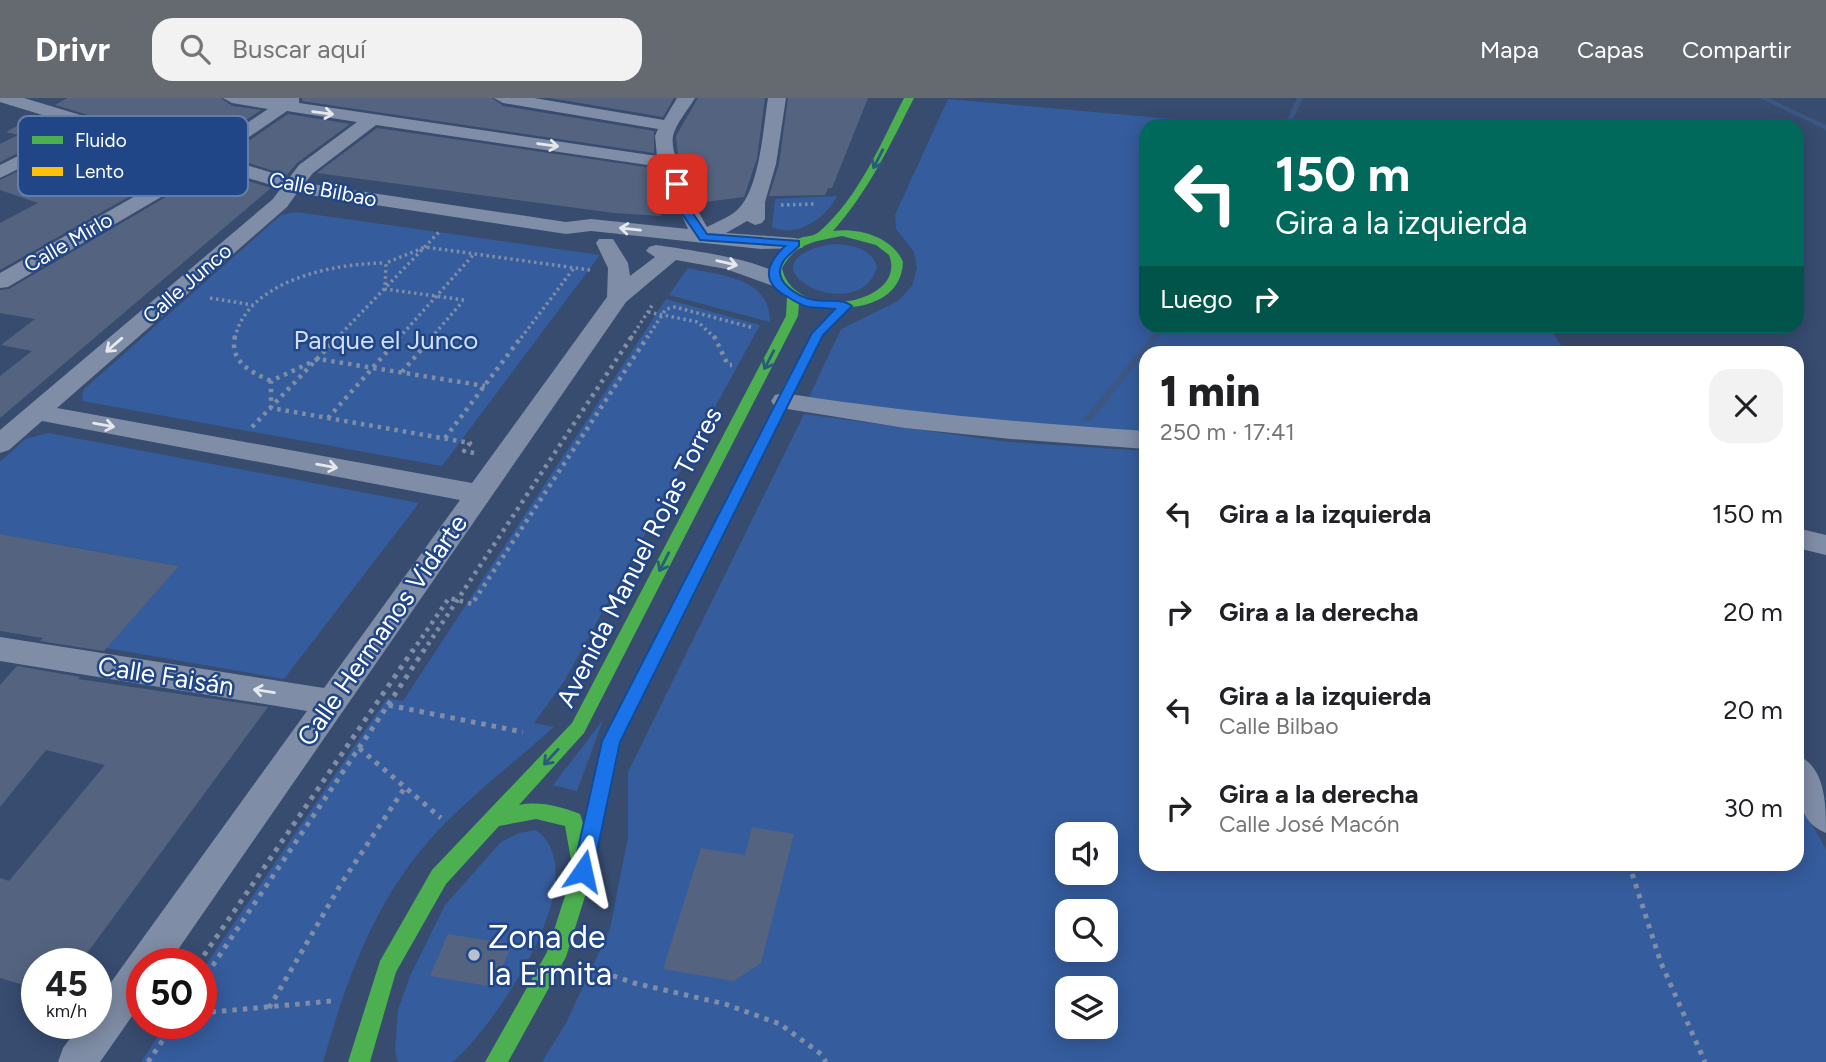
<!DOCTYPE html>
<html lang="es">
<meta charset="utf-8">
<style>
body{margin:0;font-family:Figtree,sans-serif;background:#f2f2f2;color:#202124;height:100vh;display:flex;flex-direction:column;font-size:26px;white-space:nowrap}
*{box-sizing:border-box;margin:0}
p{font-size:23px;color:#757577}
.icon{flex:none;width:38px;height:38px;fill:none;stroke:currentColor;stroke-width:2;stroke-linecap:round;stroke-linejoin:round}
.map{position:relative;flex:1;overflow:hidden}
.details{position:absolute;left:1139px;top:248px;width:665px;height:525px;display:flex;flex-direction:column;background:#fff;border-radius:21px;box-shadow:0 4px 18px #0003}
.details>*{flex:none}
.top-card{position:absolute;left:1139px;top:21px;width:665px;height:214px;border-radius:21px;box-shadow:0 4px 18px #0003;background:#00695c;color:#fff;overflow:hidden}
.tools{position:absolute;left:1055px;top:724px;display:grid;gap:14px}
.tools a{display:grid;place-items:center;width:63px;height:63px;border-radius:14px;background:#fff;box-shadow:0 4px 18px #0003;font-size:35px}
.speed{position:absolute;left:21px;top:850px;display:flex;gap:14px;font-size:35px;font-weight:700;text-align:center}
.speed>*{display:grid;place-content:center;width:91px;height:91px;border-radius:50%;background:#fff;box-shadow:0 4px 18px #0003;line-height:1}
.speed small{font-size:18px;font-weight:400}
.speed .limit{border:10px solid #d22;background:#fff;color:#111}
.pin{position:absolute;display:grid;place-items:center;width:60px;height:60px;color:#fff;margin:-30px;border-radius:14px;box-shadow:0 4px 10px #0006}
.me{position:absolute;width:77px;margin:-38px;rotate:11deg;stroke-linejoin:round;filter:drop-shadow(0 0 5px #0008)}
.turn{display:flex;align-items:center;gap:24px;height:147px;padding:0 21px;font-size:32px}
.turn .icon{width:91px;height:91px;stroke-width:2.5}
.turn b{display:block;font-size:49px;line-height:60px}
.then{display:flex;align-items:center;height:66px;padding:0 21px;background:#0003;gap:14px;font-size:26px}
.round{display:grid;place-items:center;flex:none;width:74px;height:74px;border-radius:21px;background:#f2f2f2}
.head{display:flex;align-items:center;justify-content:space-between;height:119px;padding:0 21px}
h1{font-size:42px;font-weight:800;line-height:52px}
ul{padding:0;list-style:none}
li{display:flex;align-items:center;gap:21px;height:98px;padding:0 21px}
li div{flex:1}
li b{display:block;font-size:26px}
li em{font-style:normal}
header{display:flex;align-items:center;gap:42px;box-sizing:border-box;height:98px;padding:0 35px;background:#656970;color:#fff}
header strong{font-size:33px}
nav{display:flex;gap:38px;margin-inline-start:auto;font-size:24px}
.search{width:490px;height:63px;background:#f2f2f2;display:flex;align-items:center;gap:18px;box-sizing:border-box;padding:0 24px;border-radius:21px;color:#757577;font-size:26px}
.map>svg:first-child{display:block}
.green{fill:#355c9d;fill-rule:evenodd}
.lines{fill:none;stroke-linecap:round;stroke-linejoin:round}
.stream{fill:#3d5785;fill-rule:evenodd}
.building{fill:#546480}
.path-far2{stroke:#7f8da6;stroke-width:3.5;stroke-dasharray:2.5 3.5;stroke-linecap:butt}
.path-far1{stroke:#7f8da6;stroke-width:4.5;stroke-dasharray:3.5 5;stroke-linecap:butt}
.path{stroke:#7f8da6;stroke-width:5;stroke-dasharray:4.5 6;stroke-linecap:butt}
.street{fill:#7f8da6;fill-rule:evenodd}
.fast{fill:#4caf50;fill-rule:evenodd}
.slow{fill:#ffc107;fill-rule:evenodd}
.oneway{stroke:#e5e8ed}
.oneway2{stroke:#2a5b7c}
.route{fill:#1a73e8;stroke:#114b97;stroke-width:2}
.poi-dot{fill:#b9c0cd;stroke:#214687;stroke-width:2.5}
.labels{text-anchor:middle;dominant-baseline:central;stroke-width:5;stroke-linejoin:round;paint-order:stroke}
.far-street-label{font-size:21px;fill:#fff;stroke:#214687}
.park-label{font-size:26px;fill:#d0dff7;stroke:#214687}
.street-label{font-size:26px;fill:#fff;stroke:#214687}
.near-poi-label{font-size:32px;fill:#fff;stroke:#214687;text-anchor:start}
.key{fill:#214687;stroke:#647eab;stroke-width:2}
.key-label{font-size:19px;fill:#fff}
</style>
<header>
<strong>Drivr</strong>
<div class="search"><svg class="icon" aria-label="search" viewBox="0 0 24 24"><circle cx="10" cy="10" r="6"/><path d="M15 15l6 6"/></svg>Buscar aquí</div>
<nav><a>Mapa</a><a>Capas</a><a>Compartir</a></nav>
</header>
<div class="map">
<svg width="1826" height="964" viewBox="0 0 1826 964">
<rect width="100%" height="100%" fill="#384c70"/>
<path class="green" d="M948 1 1250 28H1146V228H1548L1566 255 1146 256V335L914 315 809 299 841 231 898 203 912 188 917 170 914 154 896 131 895 117Z
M837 98C827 119 797 141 772 129L775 101Z
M296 114 600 157 442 368 82 303 83 292 281 117Z
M832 146C851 147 871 149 877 169 859 233 730 165 832 146Z
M688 170C722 178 770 179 770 224L669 197Z
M666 201 760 227 565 582 534 625 554 629C508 670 455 709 417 757 369 818 344 890 323 964H141L166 926H201V874L387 600 403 603Z
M804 316 1009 344 1146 353V766H1797V700L1826 751V964H542L566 925 610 831 628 739V674ZM1068 737H1106V775H1068ZM1068 814H1106V852H1068ZM1068 891H1106V929H1068Z
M48 335 419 405 284 581 106 550 179 468 0 436V364L25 341Z
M603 622 577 693 553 687Z
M536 732C599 778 494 928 453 964H398L395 953 398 912 410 878 445 807 501 744 519 735Z"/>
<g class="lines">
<path class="stream" d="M1297 0H1303L1290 28H1284Z
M1760 0H1768L1826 27V32Z
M1160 228H1168L1090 324H1084L1082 322 1084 320Z"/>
</g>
<path class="building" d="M67 0H221L232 8 261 12 203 51 55 7Z
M302 0H492L503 8 654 33V55L302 3Z
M550 0H674L663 19Z
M698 0H765L757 60 744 99 697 105 693 96 678 57 676 38Z
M788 0H868L832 90H828L825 97 769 98 779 66Z
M288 16 350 26 297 65 287 77 226 58Z
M35 18 71 29 0 64V46L18 37 6 34Z
M377 30 659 71 674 106 661 107V118L614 115 317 75Z
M95 36 188 65 0 172V125L38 105 0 92V82Z
M212 72 271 90 0 320V278L32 253 1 247 35 221 0 215V192L9 191Z
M0 436 99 454 179 468 104 553 40 543 43 540 0 533Z
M17 568 80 579 78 581 268 609 79 866H37V891L0 880V780L9 783 105 667 46 652 0 709V587Z
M752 729 794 736 761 865 734 883 663 871 701 750 745 757Z
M448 836 512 846 494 889 430 878Z"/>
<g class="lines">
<path class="path-far2" d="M781 107 815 106
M210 200 253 207
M464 202 385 191 386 165 425 149 590 172
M648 214 698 224 715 240
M235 240C247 182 336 165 385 165
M337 240 440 133
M399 240 474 156
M431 240 463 203
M521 240 574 170
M631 240 653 206
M647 240 666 211 675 209 754 230"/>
<path class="path-far1" d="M235 238C229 264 251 274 271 283
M714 238 728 267H732
M402 274 433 238
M328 320 401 238
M252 329 339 238
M445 340 522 238
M474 355 464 353 470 345 271 310V283L318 261 485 288
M412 554 449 500 472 506 648 238
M423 554 632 238"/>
<path class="path" d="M388 607 424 552
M359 650 388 607 523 634
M1629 766 1661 865 1705 964
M198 866 413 552
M593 871 634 885 725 906 780 926 821 956 826 964
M201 885 359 650 441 720
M269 910 341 786 406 688
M201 915 332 903 334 899
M148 964 174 926"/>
<path class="street" d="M0 0H24L203 54 268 11 232 5 223 0H299V5L657 58 655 38 658 31 503 5 494 0H534L664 22 677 0H695C688 12 676 25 673 38 669 58 696 110 707 129 716 124 728 120 736 113 760 93 763 30 768 0H786L776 66 765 104V121L762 125 755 127 747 123 726 135 795 140 802 142 805 146 802 150 761 151 591 133 566 136 297 95 287 109 57 310 472 385 607 199 608 170 596 145 599 141H613L628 165 630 178 655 159 646 153 649 149 656 147C682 151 772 162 787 183L784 188 776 189 726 171 676 162 626 204 168 866H142V904L100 964H58L63 950 81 926H96V905L307 613 0 563V539L324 590 460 402 42 323 9 352 0 355V332L273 101 281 90 212 69 8 189 0 190V175L195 64 95 33 0 80V67L78 28 0 4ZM287 13 357 24 299 67 289 80 220 59ZM376 27 661 69 688 131 591 121 566 124 305 85 313 75Z
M783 295C905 314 1023 325 1146 333V351L1011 341 905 330 775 309 771 303 775 297Z
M1797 430 1826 437V457L1797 450Z
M1797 657C1826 669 1826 707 1826 735 1794 723 1797 685 1797 657Z"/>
<path class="fast" d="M904 0H914C890 47 868 94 833 133 858 129 893 139 903 164 901 214 835 215 799 205L798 218 584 635 519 707C540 703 559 708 580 716L584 728 603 643 784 288 786 285H796L798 288 621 643 593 773 566 859 508 964H485L547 854 573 773 565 728 536 721 499 728 446 786 396 874 370 964H348L380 863 432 772 572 625 786 218 787 199 774 184 770 170C778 157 785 146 800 140 807 138 815 138 820 133 859 99 881 45 904 0ZM842 138 876 147 889 157C909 207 793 226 782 170 795 145 816 143 842 138Z"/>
<path class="slow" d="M846 204 852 208 823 237 796 291H786L784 288 814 232 842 205Z"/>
</g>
<defs><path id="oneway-shaft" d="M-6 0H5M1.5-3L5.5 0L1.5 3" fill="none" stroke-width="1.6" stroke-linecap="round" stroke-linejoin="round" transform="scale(1.75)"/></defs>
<g class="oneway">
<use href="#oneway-shaft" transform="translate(323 15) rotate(8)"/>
<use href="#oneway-shaft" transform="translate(548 47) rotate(8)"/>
<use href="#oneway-shaft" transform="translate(630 131) rotate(-174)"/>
<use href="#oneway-shaft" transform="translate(727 165) rotate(13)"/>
<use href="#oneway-shaft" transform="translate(114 247) rotate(139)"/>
<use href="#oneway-shaft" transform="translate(104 327) rotate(10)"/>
<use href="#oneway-shaft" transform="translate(327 368) rotate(10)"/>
<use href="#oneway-shaft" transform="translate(264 593) rotate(-171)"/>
</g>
<g class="oneway2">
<use href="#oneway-shaft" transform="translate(878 61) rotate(117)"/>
<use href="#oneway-shaft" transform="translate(769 262) rotate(117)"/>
<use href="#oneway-shaft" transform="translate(664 464) rotate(117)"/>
<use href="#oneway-shaft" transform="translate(551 659) rotate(133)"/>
</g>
<path class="route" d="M677 82 683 86 694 117 707 136 799 143V148C794 153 786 158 783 164 771 183 798 199 814 202 826 204 842 200 852 208L823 237 620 644 593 773 590 779 583 782 576 779 573 773 602 643 812 235 835 211C826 210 817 210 808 209 801 207 794 203 788 199 761 185 765 167 785 148L700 142 683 117 672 86Z"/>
<circle class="poi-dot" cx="474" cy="857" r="7"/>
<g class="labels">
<g class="far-street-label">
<text transform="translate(323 91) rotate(11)">Calle Bilbao</text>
<text transform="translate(68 144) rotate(-30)">Calle Mirlo</text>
<text transform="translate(187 185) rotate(-41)">Calle Junco</text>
</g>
<g class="park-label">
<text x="386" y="242">Parque el Junco</text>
</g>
<g class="street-label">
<text transform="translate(639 459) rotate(-63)">Avenida Manuel Rojas Torres</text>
<text transform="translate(382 532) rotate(-55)">Calle Hermanos Vidarte</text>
<text transform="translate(166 578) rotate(9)">Calle Faisán</text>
</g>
<g class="near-poi-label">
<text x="488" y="839">Zona de<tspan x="488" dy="37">la Ermita</tspan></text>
</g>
</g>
<rect x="18" y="18" width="230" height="80" rx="10" class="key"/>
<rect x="32" y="38" width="31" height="8" fill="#4caf50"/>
<rect x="32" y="69" width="31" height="9" fill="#ffc107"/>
<g class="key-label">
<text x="75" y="49">Fluido</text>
<text x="75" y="80">Lento</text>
</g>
</svg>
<div class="tools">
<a><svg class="icon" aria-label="sound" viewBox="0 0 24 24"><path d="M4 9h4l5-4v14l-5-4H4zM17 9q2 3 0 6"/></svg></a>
<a><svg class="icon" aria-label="search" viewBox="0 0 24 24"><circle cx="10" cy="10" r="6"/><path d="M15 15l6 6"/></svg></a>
<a><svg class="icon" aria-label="layers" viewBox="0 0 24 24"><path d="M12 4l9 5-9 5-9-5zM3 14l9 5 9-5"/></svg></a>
</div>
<div class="speed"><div>45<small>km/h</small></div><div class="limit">50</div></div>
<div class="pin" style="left:677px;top:86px;background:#d93025"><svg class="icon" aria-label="arrive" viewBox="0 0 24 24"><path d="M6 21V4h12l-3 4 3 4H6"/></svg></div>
<svg class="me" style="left:583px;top:773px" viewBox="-20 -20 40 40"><path d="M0-17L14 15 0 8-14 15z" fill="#1a73e8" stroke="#fff" stroke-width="4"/></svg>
<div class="top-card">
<div class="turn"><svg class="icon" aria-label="left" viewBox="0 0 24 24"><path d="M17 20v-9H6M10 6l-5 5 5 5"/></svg><div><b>150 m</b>Gira a la izquierda</div></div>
<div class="then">Luego<svg class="icon" aria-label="right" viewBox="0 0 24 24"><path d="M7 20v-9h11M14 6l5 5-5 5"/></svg></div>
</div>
<section class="details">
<div class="head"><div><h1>1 min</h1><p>250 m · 17:41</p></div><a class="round"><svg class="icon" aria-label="close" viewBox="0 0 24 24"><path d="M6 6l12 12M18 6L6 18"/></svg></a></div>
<ul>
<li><svg class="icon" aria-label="left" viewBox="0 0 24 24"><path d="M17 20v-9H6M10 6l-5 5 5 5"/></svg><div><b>Gira a la izquierda</b></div><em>150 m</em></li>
<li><svg class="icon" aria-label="right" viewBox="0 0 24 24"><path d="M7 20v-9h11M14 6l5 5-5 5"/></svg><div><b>Gira a la derecha</b></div><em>20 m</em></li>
<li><svg class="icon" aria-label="left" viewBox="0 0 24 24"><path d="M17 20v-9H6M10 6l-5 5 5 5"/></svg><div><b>Gira a la izquierda</b><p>Calle Bilbao</p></div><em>20 m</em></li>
<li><svg class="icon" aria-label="right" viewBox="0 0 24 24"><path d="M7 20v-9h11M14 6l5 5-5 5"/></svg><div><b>Gira a la derecha</b><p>Calle José Macón</p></div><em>30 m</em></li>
</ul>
</section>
</div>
